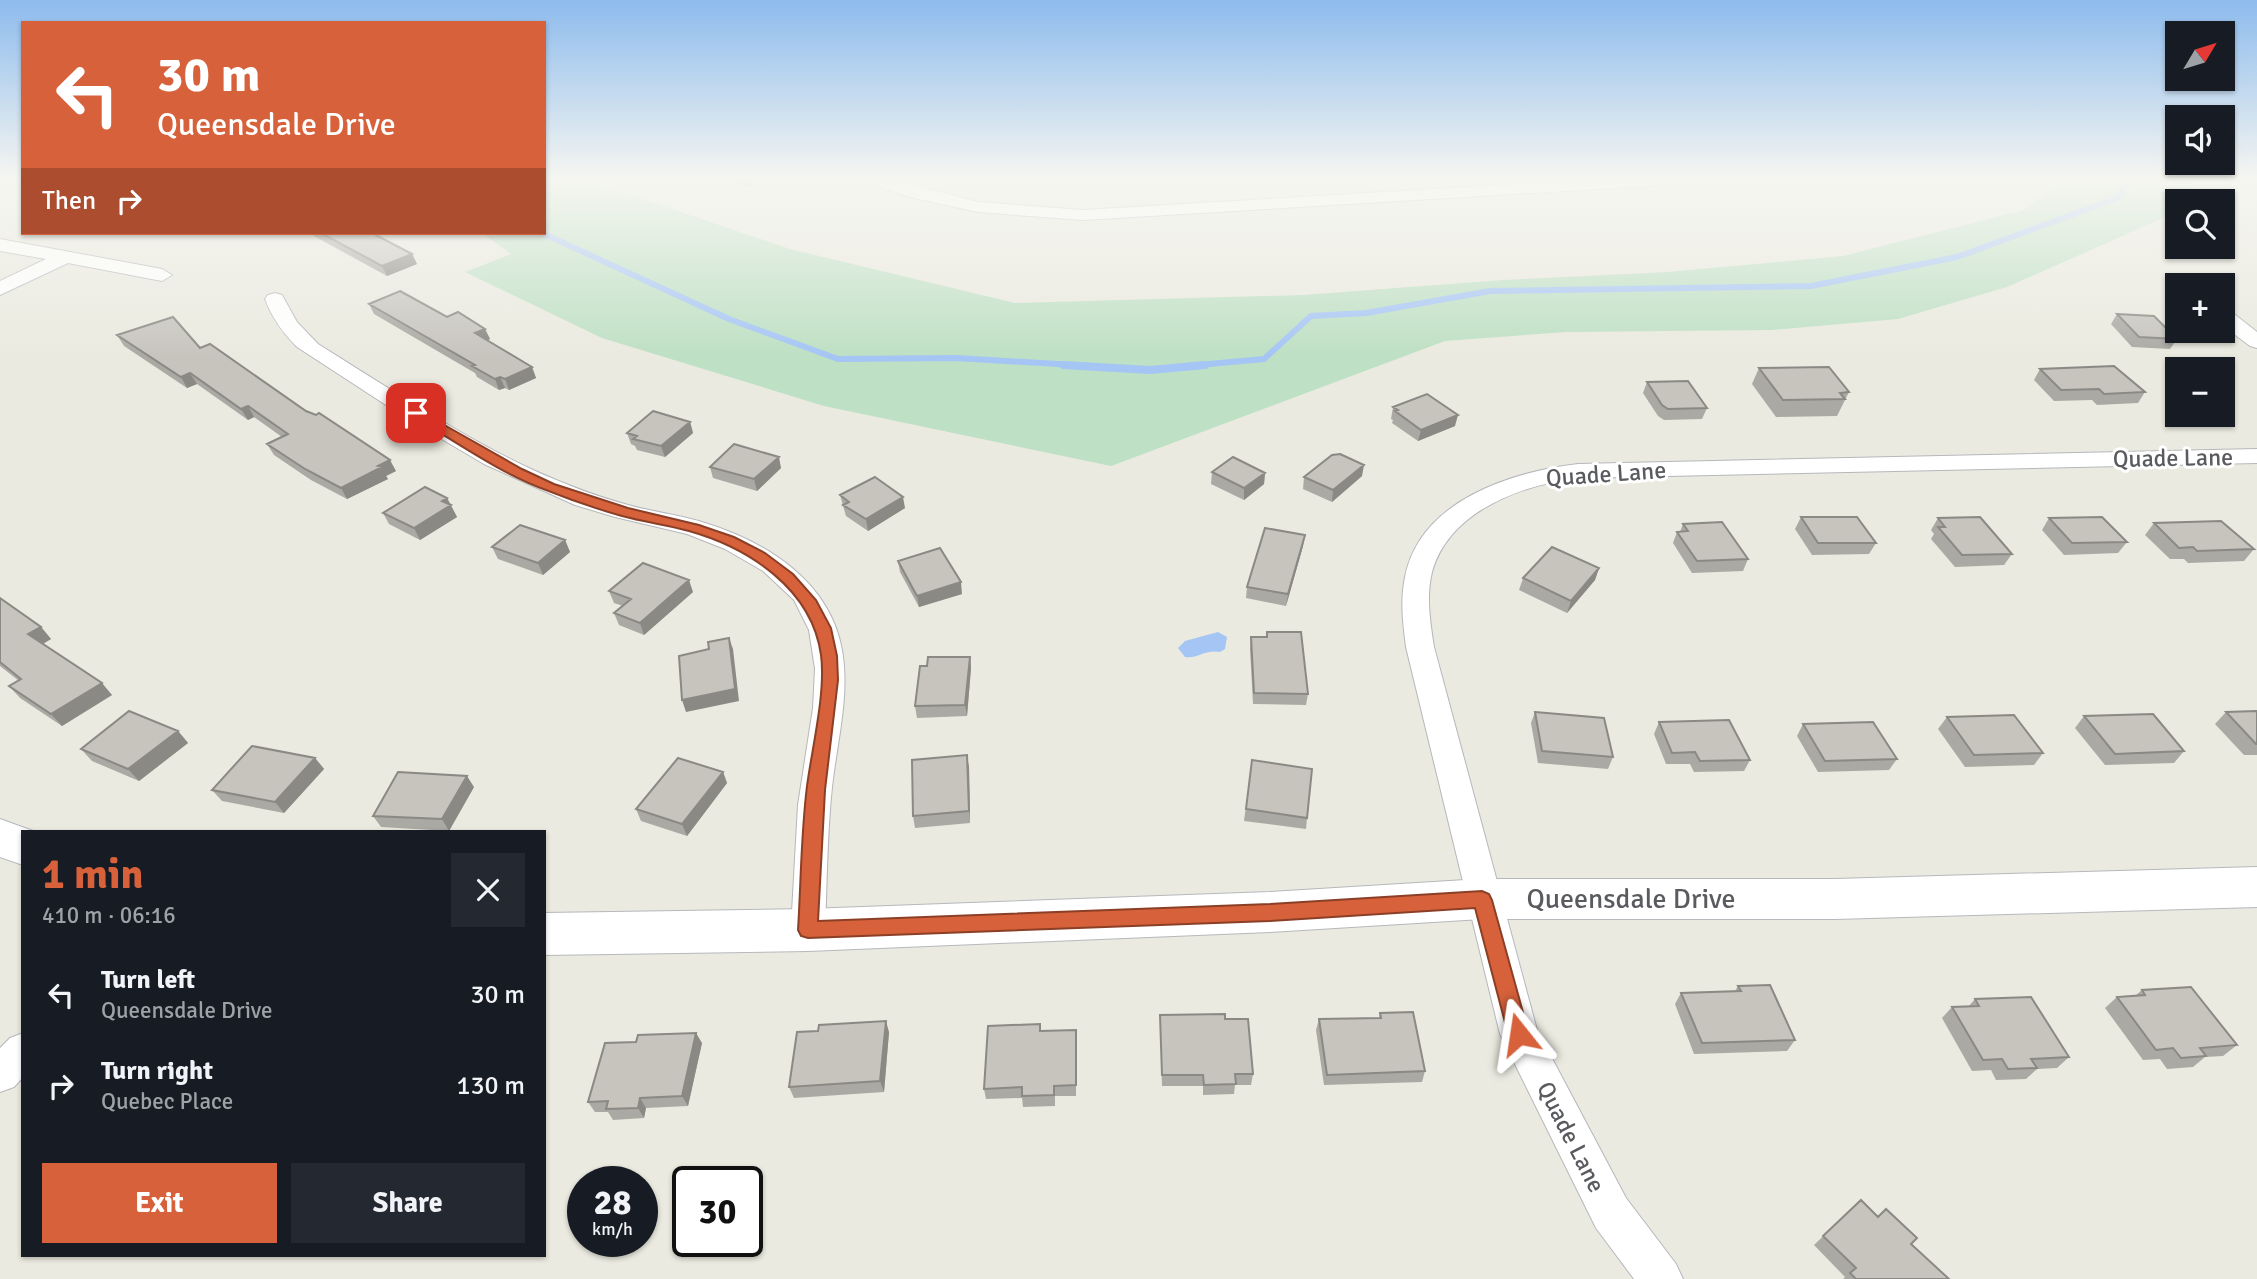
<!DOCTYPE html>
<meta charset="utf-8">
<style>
body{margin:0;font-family:Signika,sans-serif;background:#242831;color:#f1f3f6;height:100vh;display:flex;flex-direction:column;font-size:26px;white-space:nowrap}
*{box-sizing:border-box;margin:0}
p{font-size:23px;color:#9ea1a6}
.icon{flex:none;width:38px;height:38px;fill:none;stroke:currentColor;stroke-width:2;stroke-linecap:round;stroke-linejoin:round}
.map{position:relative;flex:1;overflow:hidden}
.panel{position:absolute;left:21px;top:830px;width:525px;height:427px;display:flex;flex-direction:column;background:#171b24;border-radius:0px;box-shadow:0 2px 5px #0004}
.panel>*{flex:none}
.hud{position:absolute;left:21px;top:21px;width:525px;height:214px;border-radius:0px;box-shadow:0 2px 5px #0004;background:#d6613a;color:#fff;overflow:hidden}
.needle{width:46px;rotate:52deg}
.tools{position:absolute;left:2165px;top:21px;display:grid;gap:14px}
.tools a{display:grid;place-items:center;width:70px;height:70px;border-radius:0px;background:#171b24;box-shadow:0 2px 5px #0004;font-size:35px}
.speed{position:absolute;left:567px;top:1166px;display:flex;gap:14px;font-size:35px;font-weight:700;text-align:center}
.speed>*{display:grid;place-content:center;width:91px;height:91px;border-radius:50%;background:#171b24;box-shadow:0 2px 5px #0004;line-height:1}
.speed small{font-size:18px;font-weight:400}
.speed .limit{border:4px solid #111;border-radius:10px;background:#fff;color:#111}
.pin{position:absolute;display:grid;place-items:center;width:60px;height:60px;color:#fff;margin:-30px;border-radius:14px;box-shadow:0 4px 10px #0006}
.me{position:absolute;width:77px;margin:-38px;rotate:345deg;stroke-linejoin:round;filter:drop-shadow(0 0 5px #0008)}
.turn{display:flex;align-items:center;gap:24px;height:147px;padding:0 21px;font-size:32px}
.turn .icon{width:91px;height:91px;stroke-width:2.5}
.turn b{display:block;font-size:49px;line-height:60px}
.then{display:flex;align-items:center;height:66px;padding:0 21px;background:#0003;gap:14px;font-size:26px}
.round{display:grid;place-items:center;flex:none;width:74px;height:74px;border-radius:0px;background:#242831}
.summary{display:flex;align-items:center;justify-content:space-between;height:119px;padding:0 21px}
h1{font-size:42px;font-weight:800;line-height:52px;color:#d6613a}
.button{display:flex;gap:14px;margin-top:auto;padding:14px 21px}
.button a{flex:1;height:80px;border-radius:0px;background:#d6613a;color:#fff;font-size:28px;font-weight:800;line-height:80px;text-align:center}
.button a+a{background:#242831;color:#f1f3f6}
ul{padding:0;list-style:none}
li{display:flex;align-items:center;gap:21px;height:91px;padding:0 21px}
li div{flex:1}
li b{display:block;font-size:26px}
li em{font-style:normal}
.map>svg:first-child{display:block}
.green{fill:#bee0c4}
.water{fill:#a5c5f5}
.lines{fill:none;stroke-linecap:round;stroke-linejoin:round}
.stream-far1{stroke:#a5c5f5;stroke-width:6}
.stream{stroke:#a5c5f5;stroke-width:8}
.street-casing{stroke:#b6b7bc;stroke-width:2}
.secondary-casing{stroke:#b6b8bd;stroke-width:2}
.street{fill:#fff;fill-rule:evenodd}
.secondary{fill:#fff;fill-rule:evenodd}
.wall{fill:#aaa9a3}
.shaded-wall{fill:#8b8984}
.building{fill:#c6c4bd;stroke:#8b8984;stroke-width:2}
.route{fill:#d6613a;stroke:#8b3f26;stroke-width:2}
.labels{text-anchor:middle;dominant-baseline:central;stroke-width:6;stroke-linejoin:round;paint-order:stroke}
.street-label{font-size:24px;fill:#595b5f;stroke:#fff}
.near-street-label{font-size:28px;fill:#595b5f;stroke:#fff}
</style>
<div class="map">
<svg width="2257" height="1279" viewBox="0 0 2257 1279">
<rect width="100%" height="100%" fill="#eaeae0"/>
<path class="green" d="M544 178H581L790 249 1015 303 1303 295 1503 280 1668 272 1843 256 2024 210 2065 178H2191L2186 201H2177V212L2007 287 1898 319 1772 330 1566 332 1445 341 1111 466 824 406 602 338 465 272 511 254 482 233H544Z"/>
<path class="water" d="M1218 632 1227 637 1225 649 1220 652C1204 649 1198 659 1185 657L1178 648 1185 641Z"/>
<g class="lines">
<path class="stream-far1" d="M542 233 729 319 838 359 956 358 1092 366
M1187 366 1264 359 1311 316 1366 313 1490 291 1811 286 1957 257 2117 198 2130 178"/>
<path class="stream" d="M1063 365 1150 370 1205 365"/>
<g class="street-casing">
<path id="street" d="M861 178H887L978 202 1083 210 1616 178H1707L1698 183 1083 220 978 212 914 198 864 182Z
M0 239 162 269 172 275 162 281 68 263 0 295V281L46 259 0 251Z
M275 293 282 295 297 322 318 344C389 388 458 435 533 470 564 484 595 496 628 505 653 512 680 515 705 523 767 542 830 582 842 650 850 695 837 742 832 787 827 834 827 882 825 930L820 941 808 945 796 941 791 930 798 805 813 708 815 669 809 630 794 600 763 571 725 549 687 534 615 517 575 505 484 464 406 418 297 347C283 333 272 318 265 299L268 295Z
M2222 308 2229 310 2257 332V348L2250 346 2222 325Z
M2257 449V463L1578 478C1521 485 1449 511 1432 572 1426 596 1430 622 1434 647L1537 1030 1626 1198 1676 1264 1683 1279H1634L1596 1228 1500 1034 1406 647C1403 624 1400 601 1405 577 1420 501 1510 472 1578 464Z
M23 1033V1077L14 1087 0 1092V1048L10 1038Z"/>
</g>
<g class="secondary-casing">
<path id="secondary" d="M0 819 33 831H23V865L0 857Z
M2257 867V907L1835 919H1482L1270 932 808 951 544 955V913L808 909 1270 892 1482 879H1835Z"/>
</g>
<use href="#street" class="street"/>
<use href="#secondary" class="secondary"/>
</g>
<path class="wall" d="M726 178H753V181L750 187Z
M1937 178H1957L1949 182Z
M312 233H372L412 254 417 264 387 276 314 236Z
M369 304 447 317 485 329 490 339 487 341 532 367 536 378 509 390 505 388 499 390 477 377 475 373 374 314Z
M2117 314 2177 339 2170 349 2132 347 2111 324Z
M117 335 200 348 306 411 396 471 386 476 388 479 347 499 311 480 274 455 267 444 282 437 254 417 248 420 197 384 187 388 124 346Z
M1759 368 1849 392 1837 416 1776 417 1752 384Z
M2040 369 2145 392 2138 403 2097 405 2092 400 2054 401 2034 380Z
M1647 382 1707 408 1702 419 1664 420 1658 416 1643 393Z
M1393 407 1455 426 1418 441 1392 423 1393 420 1391 419Z
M690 422 693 433 665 457 637 450 635 446 631 444 627 433Z
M710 467 781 468 757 491 713 478Z
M1212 472 1265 473 1264 484 1244 500 1211 484Z
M1362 476 1332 502 1303 489 1304 477Z
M840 495 905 508 868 531 846 516Z
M447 498 457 517 420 540 389 524 383 513Z
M1801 517 1876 543 1869 554 1812 555 1795 529Z
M1938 518 2012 554 2004 565 1955 567 1931 539 1934 534 1931 530Z
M2049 518 2127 542 2118 553 2064 555 2042 530Z
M2154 523 2254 549 2244 561 2188 563 2184 559H2170L2145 535Z
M1683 524 1748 559 1743 571 1692 573 1673 543 1677 532H1680Z
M565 540 570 552 543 575 498 559 492 547Z
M1303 546 1286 606 1246 598 1247 587Z
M898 561 962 594 919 607 900 572Z
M1599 568 1595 580 1567 613 1519 590 1523 578Z
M609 591 693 592 644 635 619 625 614 613 623 606 614 603Z
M0 598 41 627 51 639 43 644 112 695 62 726 20 698 9 686 19 681 0 666Z
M1267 632 1308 694 1306 705 1253 704 1250 649 1251 637H1266Z
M970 657 971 668 967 716 917 718 915 706 927 666Z
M2257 711V755H2244L2215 724 2226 712Z
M1535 712 1613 757 1608 769 1538 763 1531 723Z
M2084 716 2184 751 2174 763 2105 765 2075 728Z
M1947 717 2043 753 2034 765 1965 767 1938 729Z
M1659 722 1750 760 1744 771 1694 772 1690 764H1666L1654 734Z
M1803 724 1897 759 1889 770 1818 772 1797 736Z
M178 731 188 743 139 781 92 761 81 749Z
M315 758 324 769 284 813 222 801 212 790Z
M1252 760 1307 818 1306 829 1244 821Z
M969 767 970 823 915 828 913 816Z
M723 772 727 783 687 836 641 821 636 809Z
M474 787 449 831 381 827 373 816Z
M1738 986 1795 1040 1787 1051 1694 1054 1675 1004 1681 993 1735 991Z
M2142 990 2237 1045 2223 1056 2205 1057 2193 1067 2167 1069 2160 1059 2143 1060 2105 1008 2117 997 2136 995Z
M1975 999 2069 1057 2057 1068 2037 1069 2026 1079 1996 1080 1991 1070 1972 1071 1942 1018 1952 1007 1969 1006Z
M1380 1013 1425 1071 1422 1082 1324 1085 1316 1030 1319 1019 1379 1018Z
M1160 1015 1225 1019 1253 1074 1251 1085H1235L1234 1094 1203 1095V1086H1162Z
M1040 1024 1041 1031 1076 1041V1096H1055V1106L1023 1107 1022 1098 986 1099 984 1089Z
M889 1032 884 1092 794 1098 789 1087Z
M702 1043 688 1106 646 1108 644 1118 613 1120 608 1112H595L588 1102Z
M1861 1200 1878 1217 1911 1244 1949 1279H1843L1845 1277 1814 1245Z"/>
<path class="shaded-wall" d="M748 178H753V181L750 187Z
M412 254 417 264 387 276 382 266Z
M485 329 490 339 479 344 475 333Z
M532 367 536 378 509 390 505 379Z
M190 373 197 384 187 388 181 377Z
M500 377 505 388 499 390 495 379Z
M248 406 254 417 248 420 241 409Z
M1458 415 1455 426 1418 441 1421 430Z
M690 422 693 433 665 457 661 446Z
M779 457 781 468 757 491 754 479Z
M390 460 396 471 386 476 388 479 347 499 341 488Z
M1364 465 1362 476 1332 502 1333 490Z
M1265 473 1264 484 1244 500V488Z
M903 497 905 508 868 531 866 519Z
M447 498 457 517 420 540 414 528 442 501Z
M1305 535 1303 546 1286 606 1288 594Z
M565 540 570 552 543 575 538 563Z
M1599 568 1595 580 1567 613 1571 601Z
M689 580 693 592 644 635 640 623Z
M961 582 962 594 919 607 917 596Z
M41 627 51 639 39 646 28 634Z
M729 638 733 649 739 701 686 712 682 700Z
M970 657 971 668 967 716 965 705Z
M102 683 112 695 62 726 51 714Z
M178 731 188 743 139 781 128 769Z
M967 755 969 767 970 823 969 811Z
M315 758 324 769 284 813 275 802Z
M723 772 727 783 687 836 682 824Z
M467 776 474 787 449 831 442 819Z
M886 1021 889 1032 884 1092 880 1081Z
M696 1033 702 1043 688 1106 682 1096Z
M640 1098 646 1108 644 1118 638 1108Z"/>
<path class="building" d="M321 233H372L412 254 382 266Z
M400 291 447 317 458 312 485 329 475 333 532 367 505 379 500 377 495 379 472 366 475 365 369 304Z
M2117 314 2154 316 2177 339 2139 337Z
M173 317 200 348 210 344 306 411 316 415 319 413 390 460 378 466 382 467 341 488 305 469 267 444 288 434 248 406 241 409 190 373 181 377 117 335Z
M2114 366 2145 392 2104 394 2099 389 2061 390 2040 369Z
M1829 367 1849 392 1840 393 1845 399 1783 400 1759 368Z
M1688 381 1707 408 1668 409 1662 405 1647 382Z
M1427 394 1458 415 1421 430 1395 411 1398 410 1393 407Z
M653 411 690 422 661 446 633 439 637 436 627 433Z
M734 444 779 457 754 479 710 467Z
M1340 454 1364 465 1333 490 1304 477 1332 455Z
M1233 457 1265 473 1244 488 1212 472Z
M875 477 903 497 866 519 843 505 849 502 840 495Z
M425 487 447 498 442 501 451 505 414 528 383 513Z
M1801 517H1857L1876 543H1818Z
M1980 517 2012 554 1962 555 1938 527H1945L1938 518Z
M2102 517 2127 542 2072 543 2049 518Z
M2221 521 2254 549 2197 551 2193 547 2179 548 2154 523Z
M1722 522 1748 559 1697 561 1677 532 1688 531 1683 524Z
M520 525 565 540 538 563 492 547Z
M1265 528 1305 535 1288 594 1247 587Z
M1552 547 1599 568 1571 601 1523 578Z
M940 548 961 582 917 596 898 561Z
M643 563 689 580 640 623 614 613 631 599 609 591Z
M0 598 41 627 28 634 102 683 51 714 9 686 21 679 0 662Z
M1267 632H1301L1308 694 1254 693 1251 637H1267Z
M729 638 735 689 682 700 679 656 709 649 708 642Z
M928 657H970L965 705 915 706 920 666H927Z
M129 711 178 731 128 769 81 749Z
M2257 711V744H2256L2226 712Z
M1535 712 1604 718 1613 757 1542 751Z
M2153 714 2184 751 2115 754 2084 716Z
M2014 715 2043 753 1974 755 1947 717Z
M1729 720 1750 760 1700 761 1695 752 1672 753 1659 722Z
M1873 722 1897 759 1825 761 1803 724Z
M252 746 315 758 275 802 212 790Z
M967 755 969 811 913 816 912 760Z
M678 758 723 772 682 824 636 809Z
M1252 760 1312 769 1307 818 1246 809Z
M398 772 467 776 442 819 373 816Z
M1770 985 1795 1040 1702 1043 1681 993 1741 991 1738 986Z
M2191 987 2237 1045 2200 1048 2206 1056 2181 1058 2173 1048 2156 1050 2117 997 2145 995 2142 990Z
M2031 997 2069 1057 2031 1059 2037 1068 2008 1069 2002 1059 1983 1060 1952 1007 1979 1006 1975 999Z
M1413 1012 1425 1071 1327 1075 1319 1019 1381 1018 1380 1013Z
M1225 1014V1019H1248L1253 1074H1235L1236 1084 1204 1085 1203 1075H1162L1160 1015Z
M886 1021 880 1081 789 1087 797 1032 818 1031 819 1025Z
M1040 1024V1031L1076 1030V1085L1054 1086V1095L1022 1096V1087L984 1089 988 1026Z
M696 1033 682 1096 640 1098 638 1108 606 1109 608 1101 588 1102 605 1043 636 1042 638 1035Z
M1861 1200 1878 1217 1886 1209 1917 1238 1911 1244 1949 1279H1856L1850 1273 1856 1268 1823 1236Z"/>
<linearGradient id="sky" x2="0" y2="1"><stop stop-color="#8dbbed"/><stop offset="0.5" stop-color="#f6f6f1"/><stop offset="1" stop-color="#f6f6f1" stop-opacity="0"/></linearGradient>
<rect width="2257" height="357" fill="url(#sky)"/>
<path class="route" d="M416 409 522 469 554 484 628 508 699 525 734 537 765 553 793 574 816 600 831 628 837 656 838 680 825 790 818 921 1270 904 1482 891 1489 894 1492 900 1529 1034 1526 1041 1519 1044 1511 1041 1508 1034 1475 908 1270 921 808 938 801 936 798 930C801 882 801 834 807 786 812 748 826 692 821 655 812 589 749 548 689 531 667 525 644 522 622 516 597 509 571 500 546 490 499 473 455 441 412 416L410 413Z"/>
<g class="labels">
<g class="street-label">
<text transform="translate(2173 458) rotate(-1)">Quade Lane</text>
<text transform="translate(1606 474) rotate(-4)">Quade Lane</text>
<text transform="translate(1571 1137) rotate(63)">Quade Lane</text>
</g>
<g class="near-street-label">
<text x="1631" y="899">Queensdale Drive</text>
</g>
</g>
</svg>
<div class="tools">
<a><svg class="needle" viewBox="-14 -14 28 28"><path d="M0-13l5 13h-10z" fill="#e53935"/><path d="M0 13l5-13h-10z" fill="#9ea1a6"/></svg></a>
<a><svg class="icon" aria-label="sound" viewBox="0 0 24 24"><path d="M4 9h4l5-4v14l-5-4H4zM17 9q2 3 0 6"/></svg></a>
<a><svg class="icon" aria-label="search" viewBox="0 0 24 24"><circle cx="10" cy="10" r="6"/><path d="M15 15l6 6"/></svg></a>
<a>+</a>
<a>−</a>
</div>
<div class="speed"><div>28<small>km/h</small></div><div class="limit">30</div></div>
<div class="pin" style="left:416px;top:413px;background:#d93025"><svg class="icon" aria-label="arrive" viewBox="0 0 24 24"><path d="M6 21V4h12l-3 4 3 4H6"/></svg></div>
<svg class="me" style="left:1519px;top:1034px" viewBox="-20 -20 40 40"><path d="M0-17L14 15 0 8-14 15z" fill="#d6613a" stroke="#fff" stroke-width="4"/></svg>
<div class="hud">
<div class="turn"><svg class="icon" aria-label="left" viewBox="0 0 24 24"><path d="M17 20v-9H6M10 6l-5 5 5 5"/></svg><div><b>30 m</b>Queensdale Drive</div></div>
<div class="then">Then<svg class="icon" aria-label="right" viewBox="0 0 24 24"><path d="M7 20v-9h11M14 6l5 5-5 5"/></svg></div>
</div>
<section class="panel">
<div class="summary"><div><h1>1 min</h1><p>410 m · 06:16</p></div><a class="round"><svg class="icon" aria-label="close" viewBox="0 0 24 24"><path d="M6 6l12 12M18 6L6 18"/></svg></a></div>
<ul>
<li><svg class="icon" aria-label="left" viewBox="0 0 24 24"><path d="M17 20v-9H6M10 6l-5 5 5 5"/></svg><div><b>Turn left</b><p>Queensdale Drive</p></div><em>30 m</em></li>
<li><svg class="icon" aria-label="right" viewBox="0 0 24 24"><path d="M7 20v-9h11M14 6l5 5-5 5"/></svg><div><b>Turn right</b><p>Quebec Place</p></div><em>130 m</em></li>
</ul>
<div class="button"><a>Exit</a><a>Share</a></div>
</section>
</div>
